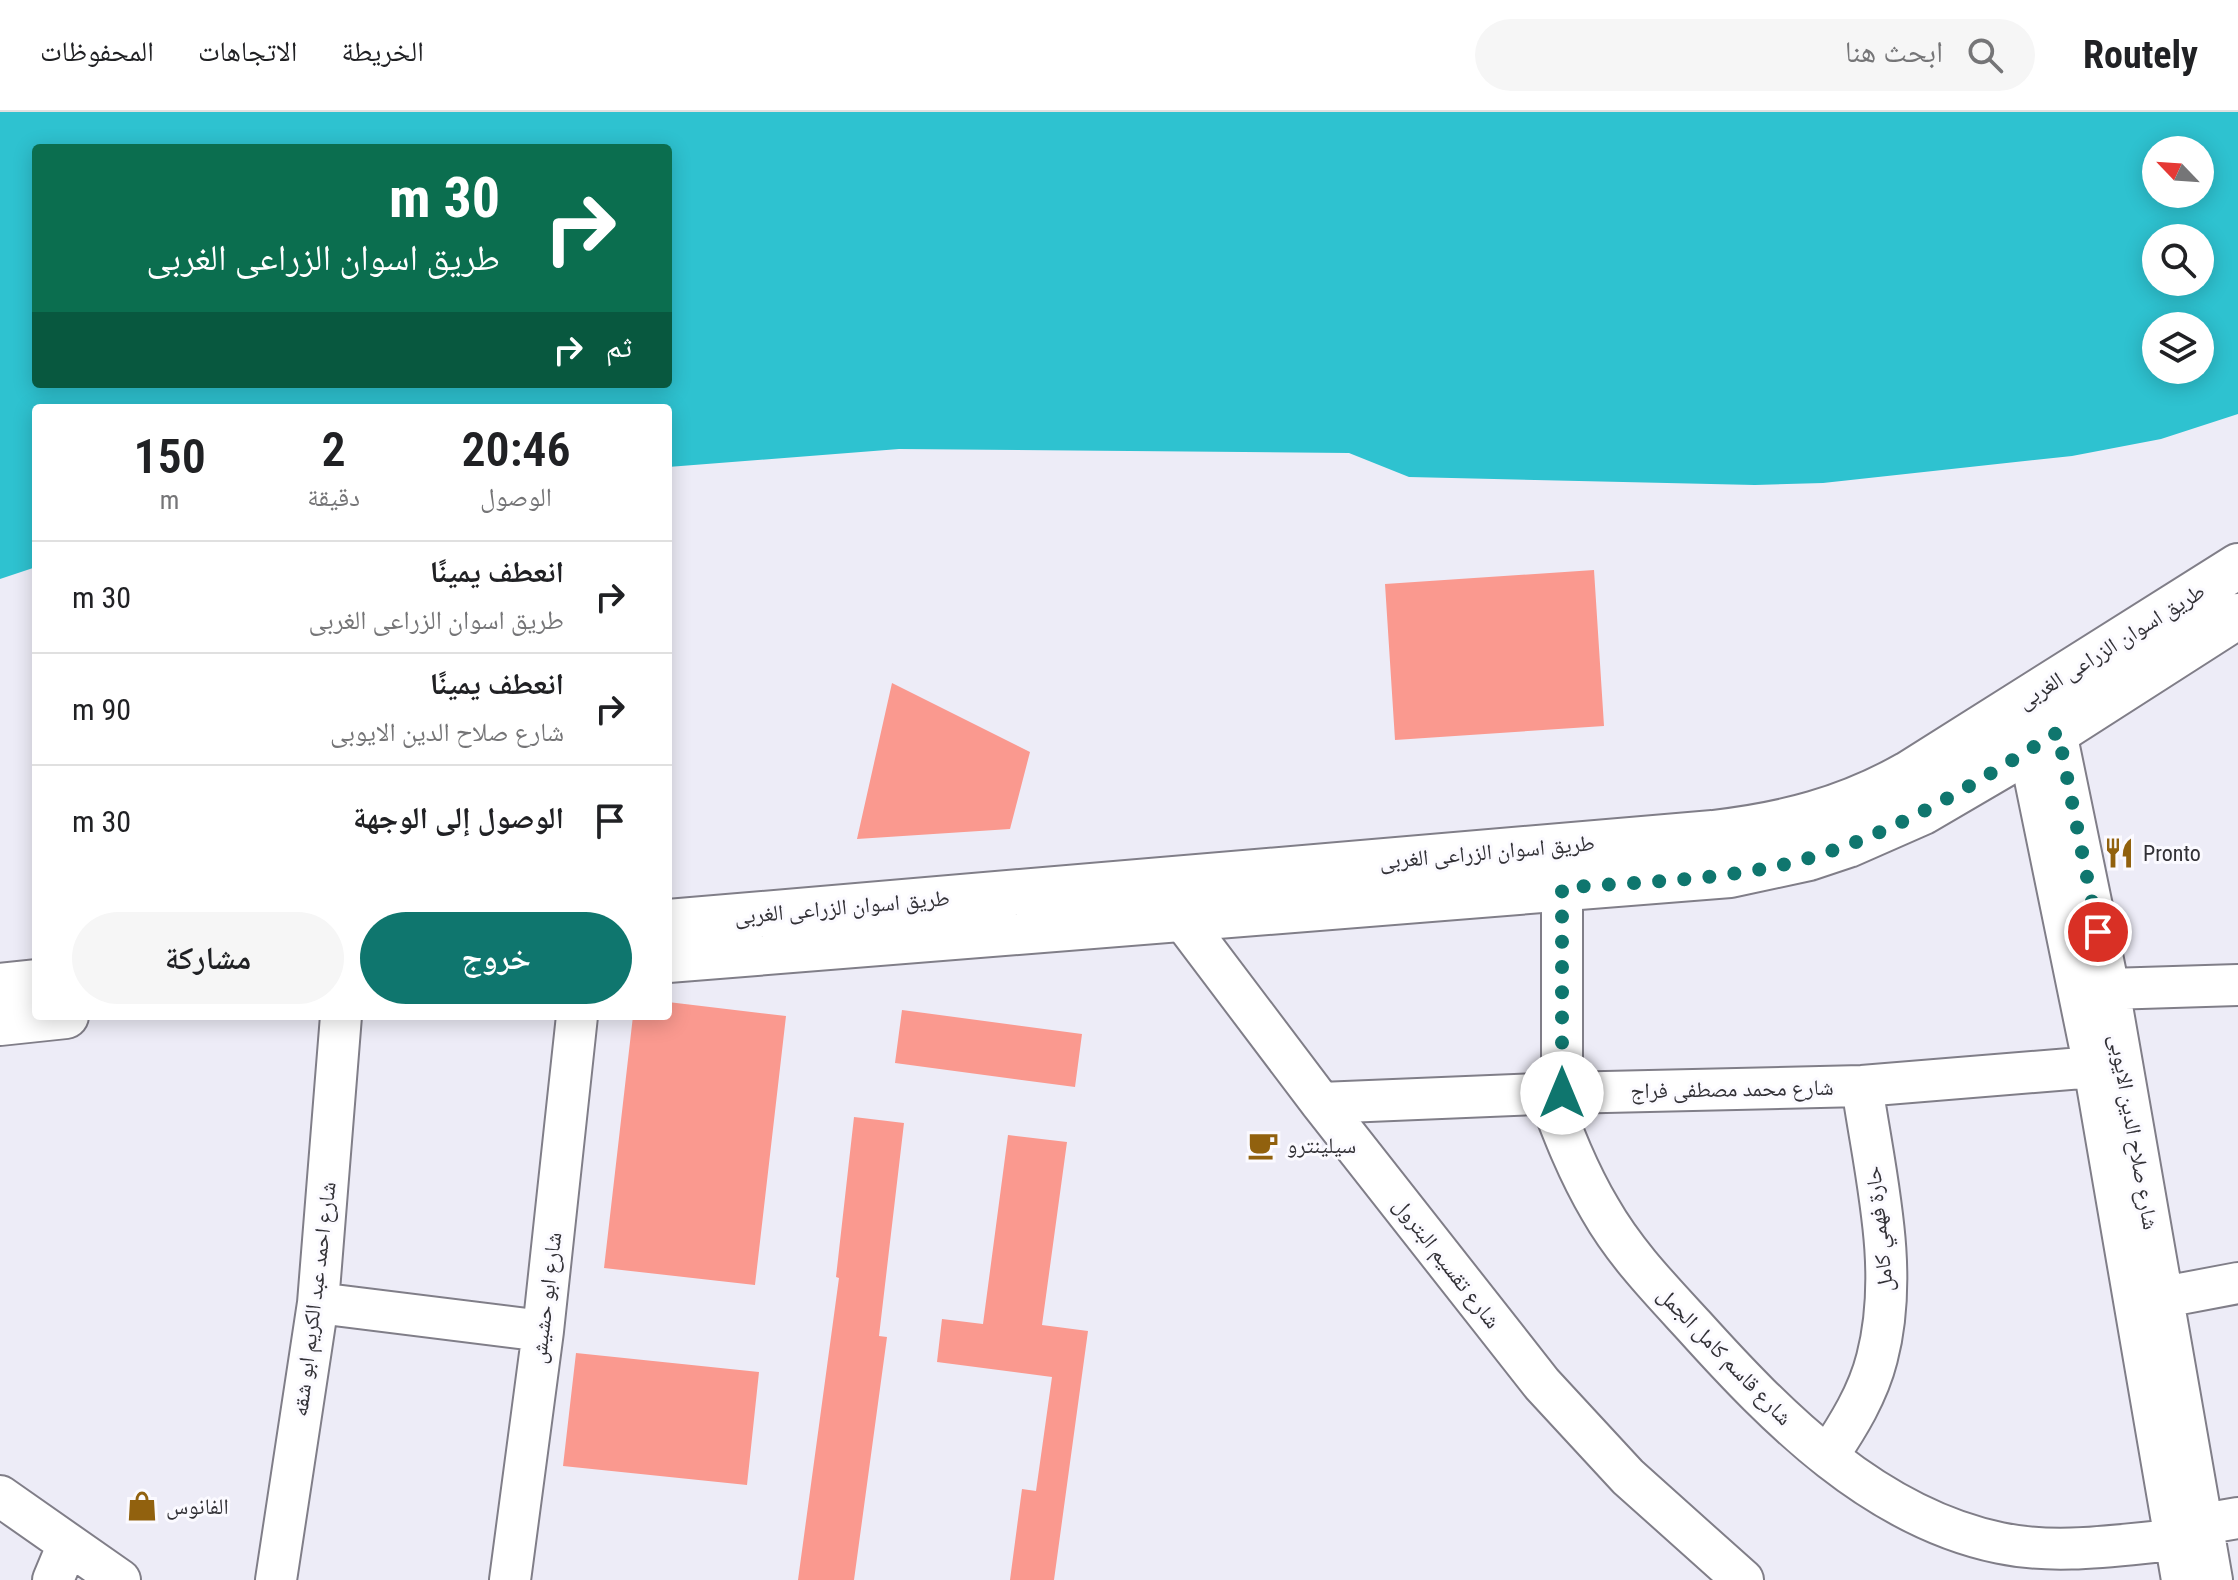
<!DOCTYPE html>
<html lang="ar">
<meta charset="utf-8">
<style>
body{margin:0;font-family:"Roboto Condensed","Noto Naskh Arabic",sans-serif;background:#f6f6f6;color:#202124;direction:rtl;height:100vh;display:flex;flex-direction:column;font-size:30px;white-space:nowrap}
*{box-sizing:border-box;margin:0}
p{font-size:26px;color:#757577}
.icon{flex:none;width:44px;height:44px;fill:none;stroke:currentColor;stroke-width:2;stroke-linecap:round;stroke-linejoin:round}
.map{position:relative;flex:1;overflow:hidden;direction:ltr}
.drawer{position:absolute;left:32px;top:292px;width:640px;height:616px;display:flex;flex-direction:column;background:#fff;border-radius:8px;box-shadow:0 4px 20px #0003;direction:rtl}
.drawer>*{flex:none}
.hud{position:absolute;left:32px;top:32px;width:640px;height:244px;border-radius:8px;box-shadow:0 4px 20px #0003;direction:rtl;background:#0b6e4f;color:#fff;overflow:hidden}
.needle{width:52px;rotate:295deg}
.controls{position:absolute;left:2142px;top:24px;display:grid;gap:16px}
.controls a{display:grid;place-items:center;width:72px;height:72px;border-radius:50%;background:#fff;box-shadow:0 4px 20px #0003;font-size:40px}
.pin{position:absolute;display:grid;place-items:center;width:68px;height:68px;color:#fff;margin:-34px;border:4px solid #fff;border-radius:50%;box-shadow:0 2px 8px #0007}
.me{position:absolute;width:88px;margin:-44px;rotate:0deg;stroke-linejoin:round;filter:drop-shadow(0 0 6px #0008)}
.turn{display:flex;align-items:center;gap:28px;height:168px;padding:0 40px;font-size:36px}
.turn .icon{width:104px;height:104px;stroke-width:2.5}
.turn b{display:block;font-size:56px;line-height:68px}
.then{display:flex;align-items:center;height:76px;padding:0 40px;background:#0003;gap:16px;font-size:30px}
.eta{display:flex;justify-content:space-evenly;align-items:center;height:136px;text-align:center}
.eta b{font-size:48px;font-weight:600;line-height:56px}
.primary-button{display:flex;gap:16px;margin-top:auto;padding:16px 40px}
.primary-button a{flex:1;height:92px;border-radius:48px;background:#0f766e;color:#fff;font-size:32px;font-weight:600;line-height:92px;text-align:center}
.primary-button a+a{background:#f6f6f6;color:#202124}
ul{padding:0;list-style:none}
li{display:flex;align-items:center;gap:24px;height:112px;padding:0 40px;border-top:2px solid #e0e0e0}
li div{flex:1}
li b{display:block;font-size:30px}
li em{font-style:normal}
header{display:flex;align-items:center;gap:48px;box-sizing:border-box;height:112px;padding:0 40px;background:#fff;border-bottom:2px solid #e0e0e0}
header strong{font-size:38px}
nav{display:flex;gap:44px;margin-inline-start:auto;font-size:28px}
.search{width:560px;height:72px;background:#f6f6f6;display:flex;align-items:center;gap:20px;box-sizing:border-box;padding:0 28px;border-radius:44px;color:#757577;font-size:30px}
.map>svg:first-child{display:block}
.water{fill:#2ec2d0;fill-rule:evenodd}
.building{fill:#fa998f}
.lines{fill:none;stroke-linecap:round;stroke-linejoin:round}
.street-casing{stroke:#807e88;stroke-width:44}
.primary-casing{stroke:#807e88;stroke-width:48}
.street{stroke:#fff;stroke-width:40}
.primary{stroke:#fff;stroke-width:44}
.route{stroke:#0f766e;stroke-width:14;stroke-dasharray:0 25.2}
.labels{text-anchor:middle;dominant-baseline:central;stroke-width:6;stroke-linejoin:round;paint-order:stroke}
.street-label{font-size:22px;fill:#323136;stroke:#fbfaff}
.poi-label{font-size:22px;fill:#323136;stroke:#fbfaff;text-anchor:start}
</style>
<header>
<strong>Routely</strong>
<div class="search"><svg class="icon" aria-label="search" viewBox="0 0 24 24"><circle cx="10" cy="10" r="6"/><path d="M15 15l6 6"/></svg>ابحث هنا</div>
<nav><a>الخريطة</a><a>الاتجاهات</a><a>المحفوظات</a></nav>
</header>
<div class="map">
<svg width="2238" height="1468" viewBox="0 0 2238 1468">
<rect width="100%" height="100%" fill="#edecf7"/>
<path class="water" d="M0 0H2238V302L2161 327 2072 344 1823 371 1755 373 1409 365 1349 341 899 337 668 355V296H36V455L0 467ZM36 36H668V272H36ZM2156 38H2200V82H2156ZM2156 126H2200V170H2156ZM2156 214H2200V258H2156Z"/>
<path class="building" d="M1594 458 1604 614 1395 628 1385 472Z
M892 571 1030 640 1010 717 857 727Z
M668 890 786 904 755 1173 604 1156 633 904H668Z
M902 898 1082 922 1075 975 895 951Z
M854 1005 904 1011 879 1224 887 1225 854 1468H798L839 1166 836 1165Z
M1008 1023 1067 1030 1042 1213 1088 1219 1054 1468H1010L1022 1377 1036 1379 1052 1265 937 1250 942 1207 983 1212Z
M576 1241 759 1260 747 1373 563 1354Z"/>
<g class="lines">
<g class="street-casing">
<path id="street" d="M2050 591 2109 877 2212 1468
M2020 609 2029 638 2094 955 2182 1468
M1182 807 1321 991 1542 1272 1628 1365 1743 1468
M2109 877 2238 873
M1548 981C1563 1021 1578 1060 1600 1097 1625 1141 1660 1177 1694 1214 1777 1306 1874 1405 2000 1431 2057 1443 2117 1433 2174 1428
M1562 981V776
M1321 991 1562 981 1862 974 2094 955
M2164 1185 2238 1171
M318 1191 543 1219
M1828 1344C1848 1314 1868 1282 1877 1246 1900 1158 1875 1063 1862 974
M0 1384 120 1468
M2203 1412 2238 1406
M53 1468 68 1432
M276 1468 318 1191 341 904
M510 1468 543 1219 577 904"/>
</g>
<g class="primary-casing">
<path id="primary" d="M668 810 1713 721C1784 713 1846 697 1908 662L2238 454
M668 848 1730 763 1809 746 1848 733 1923 700 2029 638 2238 504
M0 874 36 870
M0 911 66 904"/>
</g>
<use href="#street" class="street"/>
<use href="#primary" class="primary"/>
</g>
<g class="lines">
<path class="route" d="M1562 981V776C1644 769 1729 769 1809 746 1899 720 1979 669 2058 620L2098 820"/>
</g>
<defs>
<g id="restaurant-bare" transform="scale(2.4)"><path d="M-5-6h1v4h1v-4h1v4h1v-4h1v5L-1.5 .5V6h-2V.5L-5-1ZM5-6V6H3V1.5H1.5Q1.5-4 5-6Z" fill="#91610e" stroke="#fbfaff" stroke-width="2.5" paint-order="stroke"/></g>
<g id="cafe-bare" transform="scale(2.4)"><path d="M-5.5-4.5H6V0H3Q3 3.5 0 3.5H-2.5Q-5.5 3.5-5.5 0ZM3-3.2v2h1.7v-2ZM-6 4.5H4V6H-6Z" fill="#91610e" stroke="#fbfaff" stroke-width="2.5" paint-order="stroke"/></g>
<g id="shop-bare" transform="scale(2.4)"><path d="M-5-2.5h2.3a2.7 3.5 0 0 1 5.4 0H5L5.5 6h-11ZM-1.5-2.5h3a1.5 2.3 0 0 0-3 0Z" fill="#91610e" stroke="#fbfaff" stroke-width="2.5" paint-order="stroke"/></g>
</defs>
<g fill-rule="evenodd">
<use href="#restaurant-bare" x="2119" y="741"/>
<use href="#cafe-bare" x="1263" y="1033"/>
<use href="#shop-bare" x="142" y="1394"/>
</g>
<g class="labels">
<g class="street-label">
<text transform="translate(2111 534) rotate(-32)">طريق اسوان الزراعى الغربى</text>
<text transform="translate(1487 740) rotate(-5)">طريق اسوان الزراعى الغربى</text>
<text transform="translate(842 795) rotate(-5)">طريق اسوان الزراعى الغربى</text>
<text transform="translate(1732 977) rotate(-1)">شارع محمد مصطفى فراج</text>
<text transform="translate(2134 1020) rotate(80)">شارع صلاح الدين الايوبى</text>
<text transform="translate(1879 1117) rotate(-96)">حارة فهمي كامل</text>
<text transform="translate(1447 1151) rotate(52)">شارع تقسيم البترول</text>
<text transform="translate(546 1186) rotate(-83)">شارع ابو حشيش</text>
<text transform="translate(314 1187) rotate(-83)">شارع احمد عبد الكريم ابو شقه</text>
<text transform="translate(1725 1244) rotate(46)">شارع قاسم كامل الجمل</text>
</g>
<g class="poi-label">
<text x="2143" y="741">Pronto</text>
<text x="1287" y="1033">سيلينترو</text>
<text x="166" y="1394">الفانوس</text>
</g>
</g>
</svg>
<div class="controls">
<a><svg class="needle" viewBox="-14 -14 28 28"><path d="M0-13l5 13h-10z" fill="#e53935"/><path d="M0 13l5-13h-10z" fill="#757577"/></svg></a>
<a><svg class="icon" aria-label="search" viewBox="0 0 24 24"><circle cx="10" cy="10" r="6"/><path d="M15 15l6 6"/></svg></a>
<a><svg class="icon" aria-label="layers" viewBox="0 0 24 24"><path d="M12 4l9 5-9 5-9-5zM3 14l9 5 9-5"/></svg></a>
</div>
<div class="pin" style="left:2098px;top:820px;background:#d93025"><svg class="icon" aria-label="arrive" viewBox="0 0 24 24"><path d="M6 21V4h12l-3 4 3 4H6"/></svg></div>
<svg class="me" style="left:1562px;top:981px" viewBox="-20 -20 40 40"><circle r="19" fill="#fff"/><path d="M0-13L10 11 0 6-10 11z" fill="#0f766e"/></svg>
<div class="hud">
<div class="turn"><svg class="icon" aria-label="right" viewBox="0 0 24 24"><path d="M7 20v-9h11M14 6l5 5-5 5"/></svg><div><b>30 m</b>طريق اسوان الزراعى الغربى</div></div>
<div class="then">ثم<svg class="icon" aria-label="right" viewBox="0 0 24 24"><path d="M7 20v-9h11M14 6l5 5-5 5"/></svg></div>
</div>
<section class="drawer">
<div class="eta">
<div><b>20:46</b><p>الوصول</p></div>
<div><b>2</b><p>دقيقة</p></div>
<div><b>150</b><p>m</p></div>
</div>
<ul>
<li><svg class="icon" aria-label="right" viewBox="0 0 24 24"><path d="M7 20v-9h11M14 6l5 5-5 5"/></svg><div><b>انعطف يمينًا</b><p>طريق اسوان الزراعى الغربى</p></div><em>30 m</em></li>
<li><svg class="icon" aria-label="right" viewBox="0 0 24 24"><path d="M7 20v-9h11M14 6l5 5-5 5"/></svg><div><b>انعطف يمينًا</b><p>شارع صلاح الدين الايوبى</p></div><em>90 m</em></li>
<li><svg class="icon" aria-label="arrive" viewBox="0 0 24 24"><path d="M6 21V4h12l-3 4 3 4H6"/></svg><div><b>الوصول إلى الوجهة</b></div><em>30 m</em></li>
</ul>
<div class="primary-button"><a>خروج</a><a>مشاركة</a></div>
</section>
</div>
